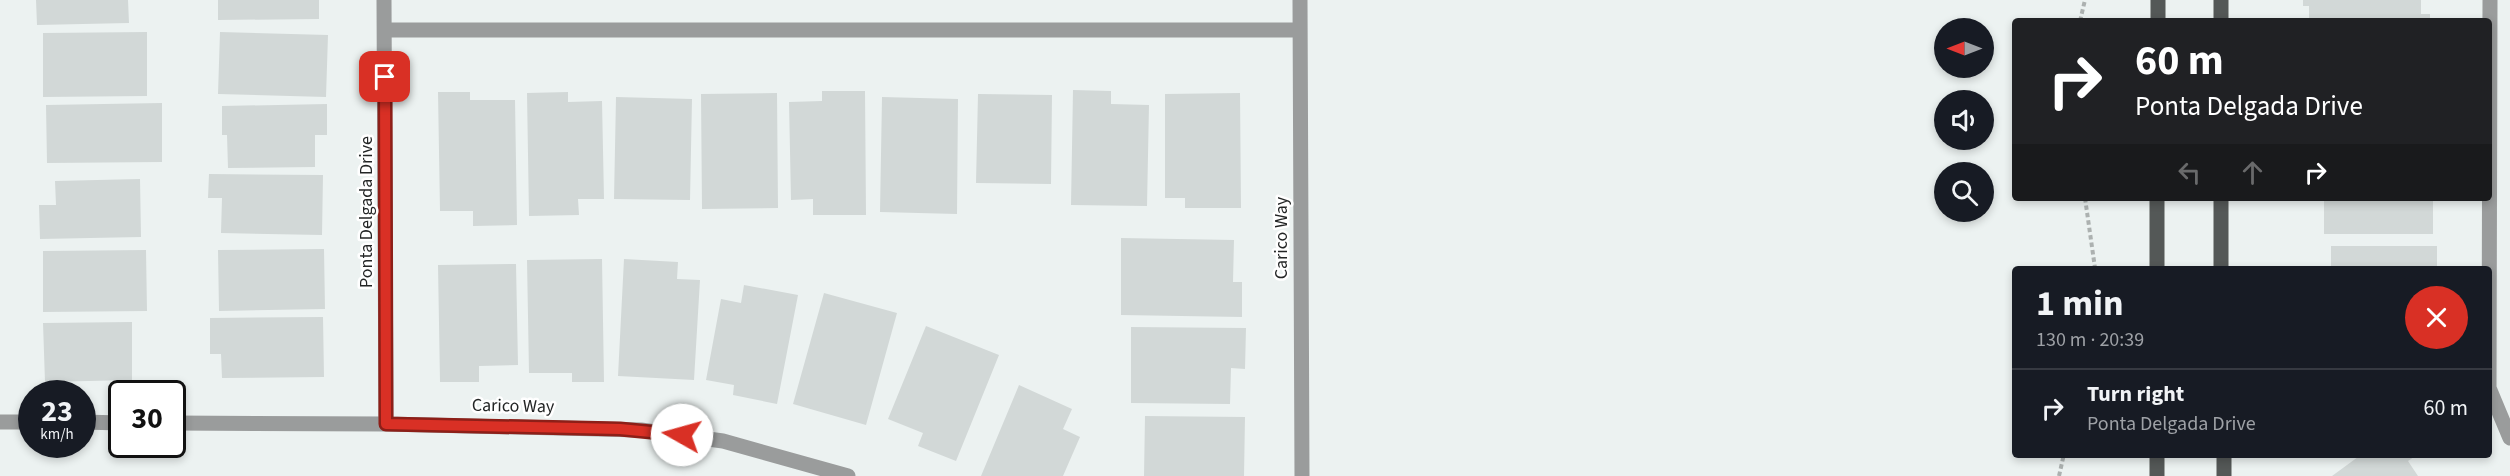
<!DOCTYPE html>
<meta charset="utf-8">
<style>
body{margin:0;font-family:"Source Sans 3",sans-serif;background:#242831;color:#f1f3f6;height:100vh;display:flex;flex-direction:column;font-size:22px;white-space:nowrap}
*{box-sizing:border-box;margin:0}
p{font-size:20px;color:#9ea1a6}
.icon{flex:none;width:33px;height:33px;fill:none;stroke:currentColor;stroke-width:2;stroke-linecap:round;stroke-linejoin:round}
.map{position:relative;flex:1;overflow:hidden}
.sheet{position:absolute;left:2012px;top:266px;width:480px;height:192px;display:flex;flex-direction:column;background:#171b24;border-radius:6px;box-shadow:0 3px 9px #0003}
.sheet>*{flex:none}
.top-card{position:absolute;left:2012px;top:18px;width:480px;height:183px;border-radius:6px;box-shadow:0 3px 9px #0003;background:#202124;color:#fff;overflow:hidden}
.needle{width:39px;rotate:270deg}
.tools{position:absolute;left:1934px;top:18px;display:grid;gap:12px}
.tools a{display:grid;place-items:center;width:60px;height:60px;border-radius:50%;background:#171b24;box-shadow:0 3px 9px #0003;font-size:30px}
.speed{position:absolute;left:18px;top:380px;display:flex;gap:12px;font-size:30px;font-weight:700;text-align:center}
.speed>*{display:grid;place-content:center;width:78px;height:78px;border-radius:50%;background:#171b24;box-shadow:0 3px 9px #0003;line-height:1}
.speed small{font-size:15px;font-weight:400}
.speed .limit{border:3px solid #111;border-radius:9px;background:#fff;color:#111}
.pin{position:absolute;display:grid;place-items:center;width:51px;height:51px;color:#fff;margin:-26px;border-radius:12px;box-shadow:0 3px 9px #0006}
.me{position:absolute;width:66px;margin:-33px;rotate:277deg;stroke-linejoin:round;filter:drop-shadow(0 0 4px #0008)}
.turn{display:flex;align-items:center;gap:21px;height:126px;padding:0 24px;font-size:27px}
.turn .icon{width:78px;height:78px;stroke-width:2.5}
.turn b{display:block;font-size:42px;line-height:51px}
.lanes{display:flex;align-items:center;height:57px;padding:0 24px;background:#0003;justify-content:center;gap:30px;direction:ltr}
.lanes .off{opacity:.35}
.round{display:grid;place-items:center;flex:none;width:63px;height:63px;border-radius:32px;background:#242831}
.summary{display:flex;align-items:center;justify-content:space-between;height:102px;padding:0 24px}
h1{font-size:36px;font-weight:700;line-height:45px}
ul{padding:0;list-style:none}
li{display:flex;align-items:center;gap:18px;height:78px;padding:0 24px;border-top:2px solid #363941}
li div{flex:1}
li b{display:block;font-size:22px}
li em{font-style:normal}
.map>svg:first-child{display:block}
.building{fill:#d2d8d7}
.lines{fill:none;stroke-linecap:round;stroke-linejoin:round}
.path{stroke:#acb1b0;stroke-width:4;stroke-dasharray:4.5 3;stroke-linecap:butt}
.minor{stroke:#9a9c9c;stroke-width:15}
.major{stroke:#545857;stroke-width:15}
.route-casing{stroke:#8d1f18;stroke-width:15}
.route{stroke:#d93025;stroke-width:10}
.labels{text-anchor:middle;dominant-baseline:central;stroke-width:5;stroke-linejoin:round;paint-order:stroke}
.street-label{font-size:18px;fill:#232525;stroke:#fff}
</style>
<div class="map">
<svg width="2510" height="476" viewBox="0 0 2510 476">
<rect width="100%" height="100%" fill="#ecf2f1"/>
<path class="building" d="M36 0H128L129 23 37 25Z
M218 0H319V19L218 20Z
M2303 0H2421V14H2430V21H2309V6H2303Z
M147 32V96L43 97V33Z
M220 32 328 35 326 97 218 94Z
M1073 90 1111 91V104L1149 105 1147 206 1071 205Z
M822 91H865L866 215H813V199L791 200 789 102 822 101Z
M438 92H470V100H515L517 225 473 226V211H440Z
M568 92V102L602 101 604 199H578L579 215 529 216 527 93Z
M777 93 778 208 702 209 701 94Z
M1240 93 1241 208H1185V198H1165V94Z
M978 94 1052 95 1051 184 976 183Z
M616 97 692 99 690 200 614 199Z
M882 97 958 99 957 214 880 212Z
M162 103V162L47 163 46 105Z
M327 104V135H315V167L228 168 227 135H222V106Z
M209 174 323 175 322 235 221 233 222 198H208Z
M140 179 141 237 40 239 39 205H56L55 181Z
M2324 198H2433V234H2324Z
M1121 238 1234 240 1233 282H1242V317L1121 315Z
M2331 246H2437V268H2331Z
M324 249 325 309 219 311 218 250Z
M146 250 147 311 43 312V251Z
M602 259 604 382H572V373H529L527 260Z
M624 259 678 262 677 279 700 280 694 380 618 376Z
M516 264 518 365 479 366V382H440L438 265Z
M744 285 798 295 777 404 733 395 734 385 706 380 721 299 741 303Z
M824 293 897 313 866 425 793 404Z
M323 317 324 377 222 378 221 354H210V318Z
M132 322V380L45 382 43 323Z
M926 326 999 355 956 461 918 446 923 433 888 419Z
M1131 327 1246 328 1245 369 1231 368 1230 404 1131 403Z
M1019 385 1072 409 1063 429 1080 437 1063 476H981Z
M1145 416 1245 417 1244 476H1144Z
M2362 454H2412L2414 457 2408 461 2418 476H2332Z"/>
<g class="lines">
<path class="path" d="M2080 21 2085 0
M2085 198 2095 268
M2059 476 2064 454"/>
<path class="minor" d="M384 0 386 424
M1300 0 1302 476
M2490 0 2489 388 2510 438
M385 30H1300
M0 422H32
M82 422 122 423
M172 423 386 424 641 430 723 441 848 476"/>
<path class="major" d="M2158 21V0
M2221 21V0
M2221 198V268
M2157 268V198
M2224 454V476
M2157 476V454"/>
</g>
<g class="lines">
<g class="route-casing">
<path id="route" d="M385 77 386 424 620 429 682 435"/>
</g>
<use href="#route" class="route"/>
</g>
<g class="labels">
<g class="street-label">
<text transform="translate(366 212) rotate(-90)">Ponta Delgada Drive</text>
<text transform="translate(1281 238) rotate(-90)">Carico Way</text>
<text transform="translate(513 406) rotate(1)">Carico Way</text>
</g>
</g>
</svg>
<div class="tools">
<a><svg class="needle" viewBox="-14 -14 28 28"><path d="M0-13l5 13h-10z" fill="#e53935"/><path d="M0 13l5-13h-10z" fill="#9ea1a6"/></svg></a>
<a><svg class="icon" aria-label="sound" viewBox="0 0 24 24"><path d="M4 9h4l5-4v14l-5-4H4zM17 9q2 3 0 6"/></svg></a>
<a><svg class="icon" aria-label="search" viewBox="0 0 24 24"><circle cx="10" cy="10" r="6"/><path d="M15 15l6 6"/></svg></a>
</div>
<div class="speed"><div>23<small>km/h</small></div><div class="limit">30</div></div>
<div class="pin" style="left:385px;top:77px;background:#d93025"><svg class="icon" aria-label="arrive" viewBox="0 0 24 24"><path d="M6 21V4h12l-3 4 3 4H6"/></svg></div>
<svg class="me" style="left:682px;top:435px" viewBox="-20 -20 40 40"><circle r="19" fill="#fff"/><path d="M0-13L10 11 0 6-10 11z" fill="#d93025"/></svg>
<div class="top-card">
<div class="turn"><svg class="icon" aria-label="right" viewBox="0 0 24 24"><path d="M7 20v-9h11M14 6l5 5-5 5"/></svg><div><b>60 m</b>Ponta Delgada Drive</div></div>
<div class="lanes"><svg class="icon off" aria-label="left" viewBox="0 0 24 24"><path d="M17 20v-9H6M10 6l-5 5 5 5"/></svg><svg class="icon off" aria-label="ahead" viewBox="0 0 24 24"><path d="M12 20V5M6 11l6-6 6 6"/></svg><svg class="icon" aria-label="right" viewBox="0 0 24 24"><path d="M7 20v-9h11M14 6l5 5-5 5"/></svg></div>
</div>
<section class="sheet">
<div class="summary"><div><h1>1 min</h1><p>130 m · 20:39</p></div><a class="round" style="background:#d93025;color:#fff"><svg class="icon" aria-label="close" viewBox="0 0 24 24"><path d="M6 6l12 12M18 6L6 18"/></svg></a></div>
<ul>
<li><svg class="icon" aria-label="right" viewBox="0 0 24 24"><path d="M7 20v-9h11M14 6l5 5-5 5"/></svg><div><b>Turn right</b><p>Ponta Delgada Drive</p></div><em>60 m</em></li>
</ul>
</section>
</div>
